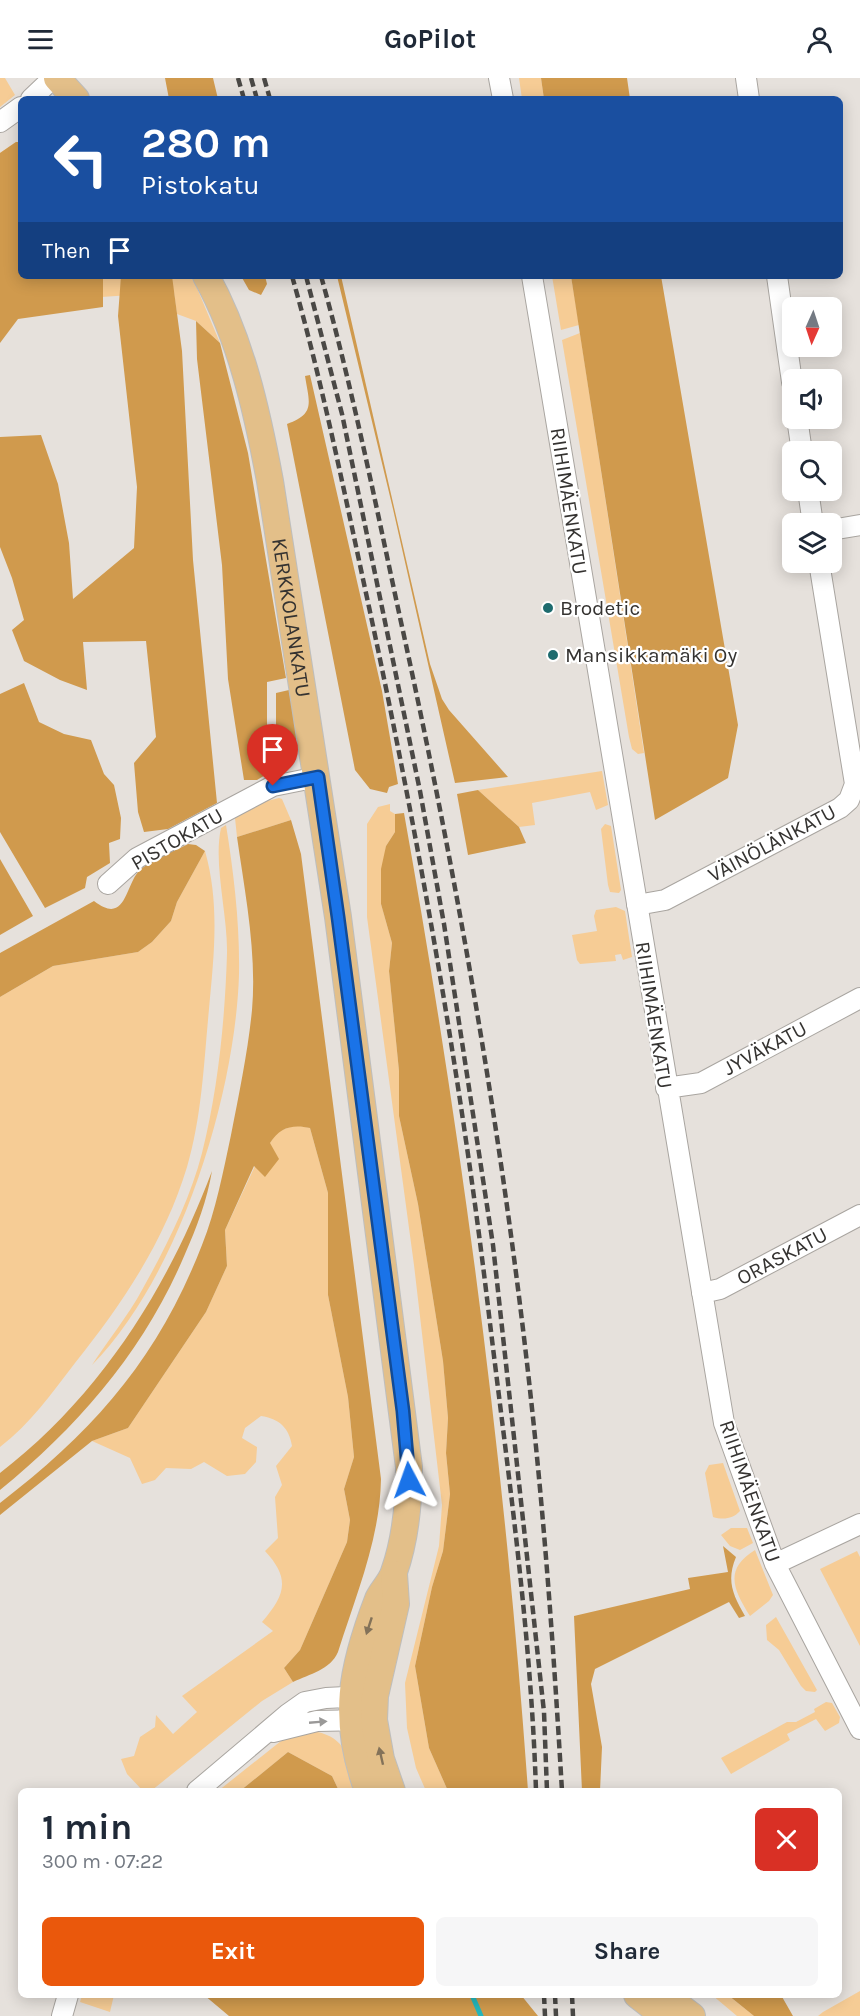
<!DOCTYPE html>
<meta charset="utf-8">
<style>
body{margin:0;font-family:Karla,sans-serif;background:#f6f6f7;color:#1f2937;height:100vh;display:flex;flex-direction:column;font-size:22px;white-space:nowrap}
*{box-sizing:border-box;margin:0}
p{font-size:20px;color:#747a83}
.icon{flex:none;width:33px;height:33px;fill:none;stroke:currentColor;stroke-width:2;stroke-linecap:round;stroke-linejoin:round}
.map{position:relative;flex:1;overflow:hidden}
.side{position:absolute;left:18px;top:1710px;width:824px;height:210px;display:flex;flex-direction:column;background:#fff;border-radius:9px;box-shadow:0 3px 15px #0003}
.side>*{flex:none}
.top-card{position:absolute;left:18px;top:18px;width:825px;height:183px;border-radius:9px;box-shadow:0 3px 15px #0003;background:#1a4fa0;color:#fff;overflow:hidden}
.needle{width:39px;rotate:183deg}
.fabs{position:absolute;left:782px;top:219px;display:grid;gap:12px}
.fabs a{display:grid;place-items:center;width:60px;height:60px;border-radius:9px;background:#fff;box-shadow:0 3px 15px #0003;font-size:30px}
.pin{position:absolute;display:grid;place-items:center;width:51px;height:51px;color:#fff;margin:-62px -26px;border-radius:50% 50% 50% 0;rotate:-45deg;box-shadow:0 0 6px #0007}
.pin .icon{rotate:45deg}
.me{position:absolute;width:66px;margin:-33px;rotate:356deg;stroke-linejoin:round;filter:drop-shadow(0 0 4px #0008)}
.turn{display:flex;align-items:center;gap:21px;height:126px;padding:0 24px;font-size:27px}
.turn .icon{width:78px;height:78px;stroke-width:2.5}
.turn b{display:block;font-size:42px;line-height:51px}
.then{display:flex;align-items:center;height:57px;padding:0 24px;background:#0003;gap:12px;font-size:22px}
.round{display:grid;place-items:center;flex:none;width:63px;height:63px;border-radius:9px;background:#f6f6f7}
.overview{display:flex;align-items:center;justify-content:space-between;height:102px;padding:0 24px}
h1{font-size:36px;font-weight:700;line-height:45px}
.action{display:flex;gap:12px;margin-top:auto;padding:12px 24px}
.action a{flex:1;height:69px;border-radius:9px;background:#ea580c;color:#fff;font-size:24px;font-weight:700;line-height:69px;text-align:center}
.action a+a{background:#f6f6f7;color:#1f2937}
header{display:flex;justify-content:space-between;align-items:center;height:78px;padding:0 24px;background:#fff;font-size:27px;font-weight:700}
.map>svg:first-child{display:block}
.green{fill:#f6cc95}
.forest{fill:#d09a4d}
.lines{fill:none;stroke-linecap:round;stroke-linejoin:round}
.stream{stroke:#26b7bc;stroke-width:5}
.minor-casing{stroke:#a9a5a0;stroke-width:22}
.major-casing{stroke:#bebebd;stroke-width:28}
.minor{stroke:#fff;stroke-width:20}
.major{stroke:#e3bf89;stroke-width:26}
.rail{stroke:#4a4845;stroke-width:4.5;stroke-dasharray:9 4.5;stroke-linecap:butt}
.oneway{fill:#837259}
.oneway2{fill:#9a9998}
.route-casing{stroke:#114b97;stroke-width:15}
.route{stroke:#1a73e8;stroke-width:10}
.poi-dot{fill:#1e6b6e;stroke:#fff;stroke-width:2}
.labels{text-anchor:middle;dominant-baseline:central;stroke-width:4.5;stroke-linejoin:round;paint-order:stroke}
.street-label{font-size:21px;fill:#353331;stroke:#fff}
.poi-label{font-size:21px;fill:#353331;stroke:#fff;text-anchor:start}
</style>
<header><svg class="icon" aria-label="menu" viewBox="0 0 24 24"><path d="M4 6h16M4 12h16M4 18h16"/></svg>GoPilot<svg class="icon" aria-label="person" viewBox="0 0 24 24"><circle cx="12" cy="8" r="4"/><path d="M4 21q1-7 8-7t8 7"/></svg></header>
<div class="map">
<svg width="860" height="1938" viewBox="0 0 860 1938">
<rect width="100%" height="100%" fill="#e6e1dc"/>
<path class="green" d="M0 0H5L15 17 0 29Z
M519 0H541L544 21H522Z
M16 64H21V198H192L220 265 196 243 177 236 174 214 0 226V75Z
M552 198H571L579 247 561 252Z
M580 255 644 675 638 676 632 671 629 659 562 262Z
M602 693 608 727 596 732 590 714 532 725 535 747 519 749 478 712Z
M279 720 282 721 291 742 237 759 235 740 267 723Z
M390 726V733L395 736V754L386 768 381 826 392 865 389 893 399 993V1038L418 1126 443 1283 448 1340 446 1375 450 1416 443 1473 432 1509 415 1588 429 1670 448 1713H426L416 1690 407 1650 405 1605 439 1468 442 1427 414 1187 367 839V746L378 729Z
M605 746 611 748 621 812 619 815 610 814 608 807 601 751Z
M226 747C234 797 240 847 239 897 235 1019 179 1199 92 1287 108 1262 128 1238 142 1212 166 1169 190 1122 202 1075 218 1012 225 941 227 876 228 837 213 786 221 750Z
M205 773C220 826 214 877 209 931 204 983 202 1038 187 1089 165 1162 123 1225 75 1285 52 1315 30 1346 0 1369V919L53 888 138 874 152 864 171 843 177 824Z
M616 829 625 833 632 879 623 882 621 876 615 877 616 883 580 886 577 882 572 857 597 853 594 838 596 832Z
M295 1047 310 1050 328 1115V1217L348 1319 354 1379 344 1411 350 1442 347 1464 300 1572 284 1590 293 1604 262 1623 151 1713H143L127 1696 121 1681 134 1678 140 1659 155 1649 156 1637 173 1656 197 1634 182 1618 273 1553 262 1544C285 1517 291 1501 265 1473L278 1460 275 1419 282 1407 276 1388 292 1368C289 1349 279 1341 261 1338L245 1350 242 1360 257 1369 256 1384 245 1396 227 1398 204 1384 191 1391 166 1390 155 1402 142 1406 130 1380 92 1363 128 1350 206 1234 227 1188 225 1152 255 1088 277 1054Z
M723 1385 740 1433C733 1441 723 1442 713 1439L705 1395 709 1387Z
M731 1450H747L753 1465 740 1472 730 1468 721 1457Z
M755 1472 773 1517 769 1523 750 1538C733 1511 724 1491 755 1472Z
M857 1473 860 1479V1568L820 1491Z
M776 1539 817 1612 815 1614 806 1613 801 1608 779 1572 767 1562 766 1547Z
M826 1624 832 1625 840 1639 839 1645 825 1653 816 1641 787 1656 790 1662 731 1696 721 1680 787 1644H796L815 1634 814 1631Z
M311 1653C347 1657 350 1683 363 1713H339L332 1698 288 1674 240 1713H218L286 1659Z
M860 1913V1938H818L823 1934Z
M82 1917H114L110 1934 80 1924Z
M712 1917H728L754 1938H737Z"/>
<path class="forest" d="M165 0H213L218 21H169Z
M541 0H627L630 21H544Z
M16 64H21V198H103V229L18 241 0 265V75Z
M121 198H172L182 273 193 482 217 725 168 751 144 754 138 734 134 685 156 659 146 563 83 564 87 612 60 602 24 583 12 552 24 542 12 500 0 469V359L41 357 58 406 69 465 73 521 134 470 137 409 118 238Z
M241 198H265L267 206 261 217 249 212Z
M337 198H341L430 586 442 621 449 632 508 699 455 705 393 431Z
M571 198H661L738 647 728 700 655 742Z
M196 243 220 265 248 375 286 600 267 604V696L257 702H244L228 601 222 487 197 281Z
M310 297 382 613 398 706 389 709 387 715 370 711 355 692 287 346C316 336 309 324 305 298Z
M24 605 39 644 64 656 91 662 104 696 114 707 121 740 120 761 109 765 110 785 87 799 85 810 45 830 0 754V616Z
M289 612C293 639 307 673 280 692L276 673V615Z
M478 712 519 749 526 765 468 777 457 716Z
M404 735C462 1059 505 1385 528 1713H448L429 1670 415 1588 432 1509 443 1473 450 1416 446 1375 448 1340 443 1283 418 1126 399 1038V993L389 893 392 865 381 826V791L386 768 395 754V736Z
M291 742 301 776 381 1401C380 1461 356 1517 338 1574 330 1592 310 1596 293 1604L284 1590 300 1572 347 1464 350 1442 344 1411 354 1379 348 1319 328 1217V1115L310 1050C293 1046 280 1049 270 1065L279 1081 265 1099 254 1088 225 1152 227 1188 206 1234 128 1350 92 1363 0 1437V1425C95 1352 158 1280 202 1167 216 1132 223 1094 231 1057 239 1016 248 973 252 932 257 875 245 815 237 759Z
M188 766 196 767 205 773 177 824 171 843 152 864 138 874 53 888 0 919V875L94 823C125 847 125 810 138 794 149 782 173 774 188 766Z
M0 781 33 838 0 857Z
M212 1093C207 1122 197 1149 185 1176 145 1271 80 1347 0 1412V1395C100 1318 168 1210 212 1093Z
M723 1468 736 1479C726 1503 733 1517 745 1538L739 1540 729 1524 595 1591 591 1606 602 1669 600 1713H582L574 1538 690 1511 688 1500 728 1494Z
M288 1674 332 1698 339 1713H240Z
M204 1917H521L538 1938H229Z
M728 1917H781L793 1938H754Z"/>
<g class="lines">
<path class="stream" d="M472 1917 481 1938"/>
<g class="minor-casing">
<path id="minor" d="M499 0 503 21
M746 0 749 21
M31 21 53 0
M0 44 21 29
M532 198 724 1345 775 1486 860 1651
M777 198 792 304
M797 340 802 374
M808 412 813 446
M831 452 860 447
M108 806 137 780 273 708 318 699
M637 827 665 822 840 730 849 722 855 706 819 484
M666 1010 701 1005 860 920
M702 1215 720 1211 860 1137
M775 1486 860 1446
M273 1654 317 1643 365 1642
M197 1713 288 1636 305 1624 326 1620 366 1618
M62 1938 68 1917"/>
</g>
<g class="major-casing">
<g id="major">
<path d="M57 0 76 21"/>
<path id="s1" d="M206 198C241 261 257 333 270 403L338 839 409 1389C409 1425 406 1460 394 1494 391 1504 382 1512 378 1521 351 1591 341 1641 368 1713"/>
<path d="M392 1713 381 1681 374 1642 375 1618 396 1526 394 1496"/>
<path d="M637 1917 664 1938"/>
<path d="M664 1917 692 1938"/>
</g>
</g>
<use href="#minor" class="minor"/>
<use href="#major" class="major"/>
<path class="rail" d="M238 0 244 21
M251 0 257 21
M264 0 270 21
M292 198C323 307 345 418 369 529 419 763 461 999 489 1237 508 1395 531 1554 536 1713
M306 198 342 336 420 713 444 846 493 1167 544 1634 547 1713
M321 198C353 312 376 428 401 544 460 813 507 1085 535 1359 547 1477 555 1595 562 1713
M544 1917 545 1938
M555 1917 556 1938
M572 1917 573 1938"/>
</g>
<defs><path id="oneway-solid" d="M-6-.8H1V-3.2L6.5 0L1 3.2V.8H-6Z" transform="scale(1.5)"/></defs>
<g class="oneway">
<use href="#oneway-solid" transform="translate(369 1548) rotate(108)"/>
<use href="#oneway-solid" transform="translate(381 1678) rotate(-103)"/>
</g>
<use class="oneway2" href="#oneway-solid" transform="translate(318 1644) rotate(-5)"/>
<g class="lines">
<g class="route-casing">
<path id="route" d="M273 708 318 699 338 839 403 1333 409 1402"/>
</g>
<use href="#route" class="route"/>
</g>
<g class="poi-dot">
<circle cx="548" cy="530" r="6"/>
<circle cx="553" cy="577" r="6"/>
</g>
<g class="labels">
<g class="street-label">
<text transform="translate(569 423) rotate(81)">RIIHIMÄENKATU</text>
<text stroke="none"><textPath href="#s1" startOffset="354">KERKKOLANKATU</textPath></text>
<text transform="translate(177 761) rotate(-30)">PISTOKATU</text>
<text transform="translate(772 765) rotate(-28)">VÄINÖLÄNKATU</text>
<text transform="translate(654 937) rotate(81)">RIIHIMÄENKATU</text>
<text transform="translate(765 970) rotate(-28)">JYVÄKATU</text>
<text transform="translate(782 1178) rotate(-28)">ORASKATU</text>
<text transform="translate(750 1413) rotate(71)">RIIHIMÄENKATU</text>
</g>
<g class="poi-label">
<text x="560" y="530">Brodetic</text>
<text x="565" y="577">Mansikkamäki Oy</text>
</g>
</g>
</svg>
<div class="fabs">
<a><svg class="needle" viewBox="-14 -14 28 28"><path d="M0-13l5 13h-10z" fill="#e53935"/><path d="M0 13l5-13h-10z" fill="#747a83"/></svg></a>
<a><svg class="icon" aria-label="sound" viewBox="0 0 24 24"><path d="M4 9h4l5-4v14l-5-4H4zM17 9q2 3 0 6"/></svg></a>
<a><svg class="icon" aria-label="search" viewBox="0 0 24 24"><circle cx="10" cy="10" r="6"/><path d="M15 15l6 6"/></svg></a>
<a><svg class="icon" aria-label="layers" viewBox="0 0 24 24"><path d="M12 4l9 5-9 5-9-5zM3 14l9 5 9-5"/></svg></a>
</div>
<div class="pin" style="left:273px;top:708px;background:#d93025"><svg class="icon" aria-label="arrive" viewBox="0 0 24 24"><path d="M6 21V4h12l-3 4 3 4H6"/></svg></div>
<svg class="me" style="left:409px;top:1402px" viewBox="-20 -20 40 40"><path d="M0-17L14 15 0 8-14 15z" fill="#1a73e8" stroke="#fff" stroke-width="4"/></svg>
<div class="top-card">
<div class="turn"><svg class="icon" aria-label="left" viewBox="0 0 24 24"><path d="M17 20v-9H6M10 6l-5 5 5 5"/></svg><div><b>280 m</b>Pistokatu</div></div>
<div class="then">Then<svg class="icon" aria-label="arrive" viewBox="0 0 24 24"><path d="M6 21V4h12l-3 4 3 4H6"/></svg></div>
</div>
<section class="side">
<div class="overview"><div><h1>1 min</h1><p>300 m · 07:22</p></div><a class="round" style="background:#d93025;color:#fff"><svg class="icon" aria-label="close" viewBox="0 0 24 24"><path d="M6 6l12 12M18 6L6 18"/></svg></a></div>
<div class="action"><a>Exit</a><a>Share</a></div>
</section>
</div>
